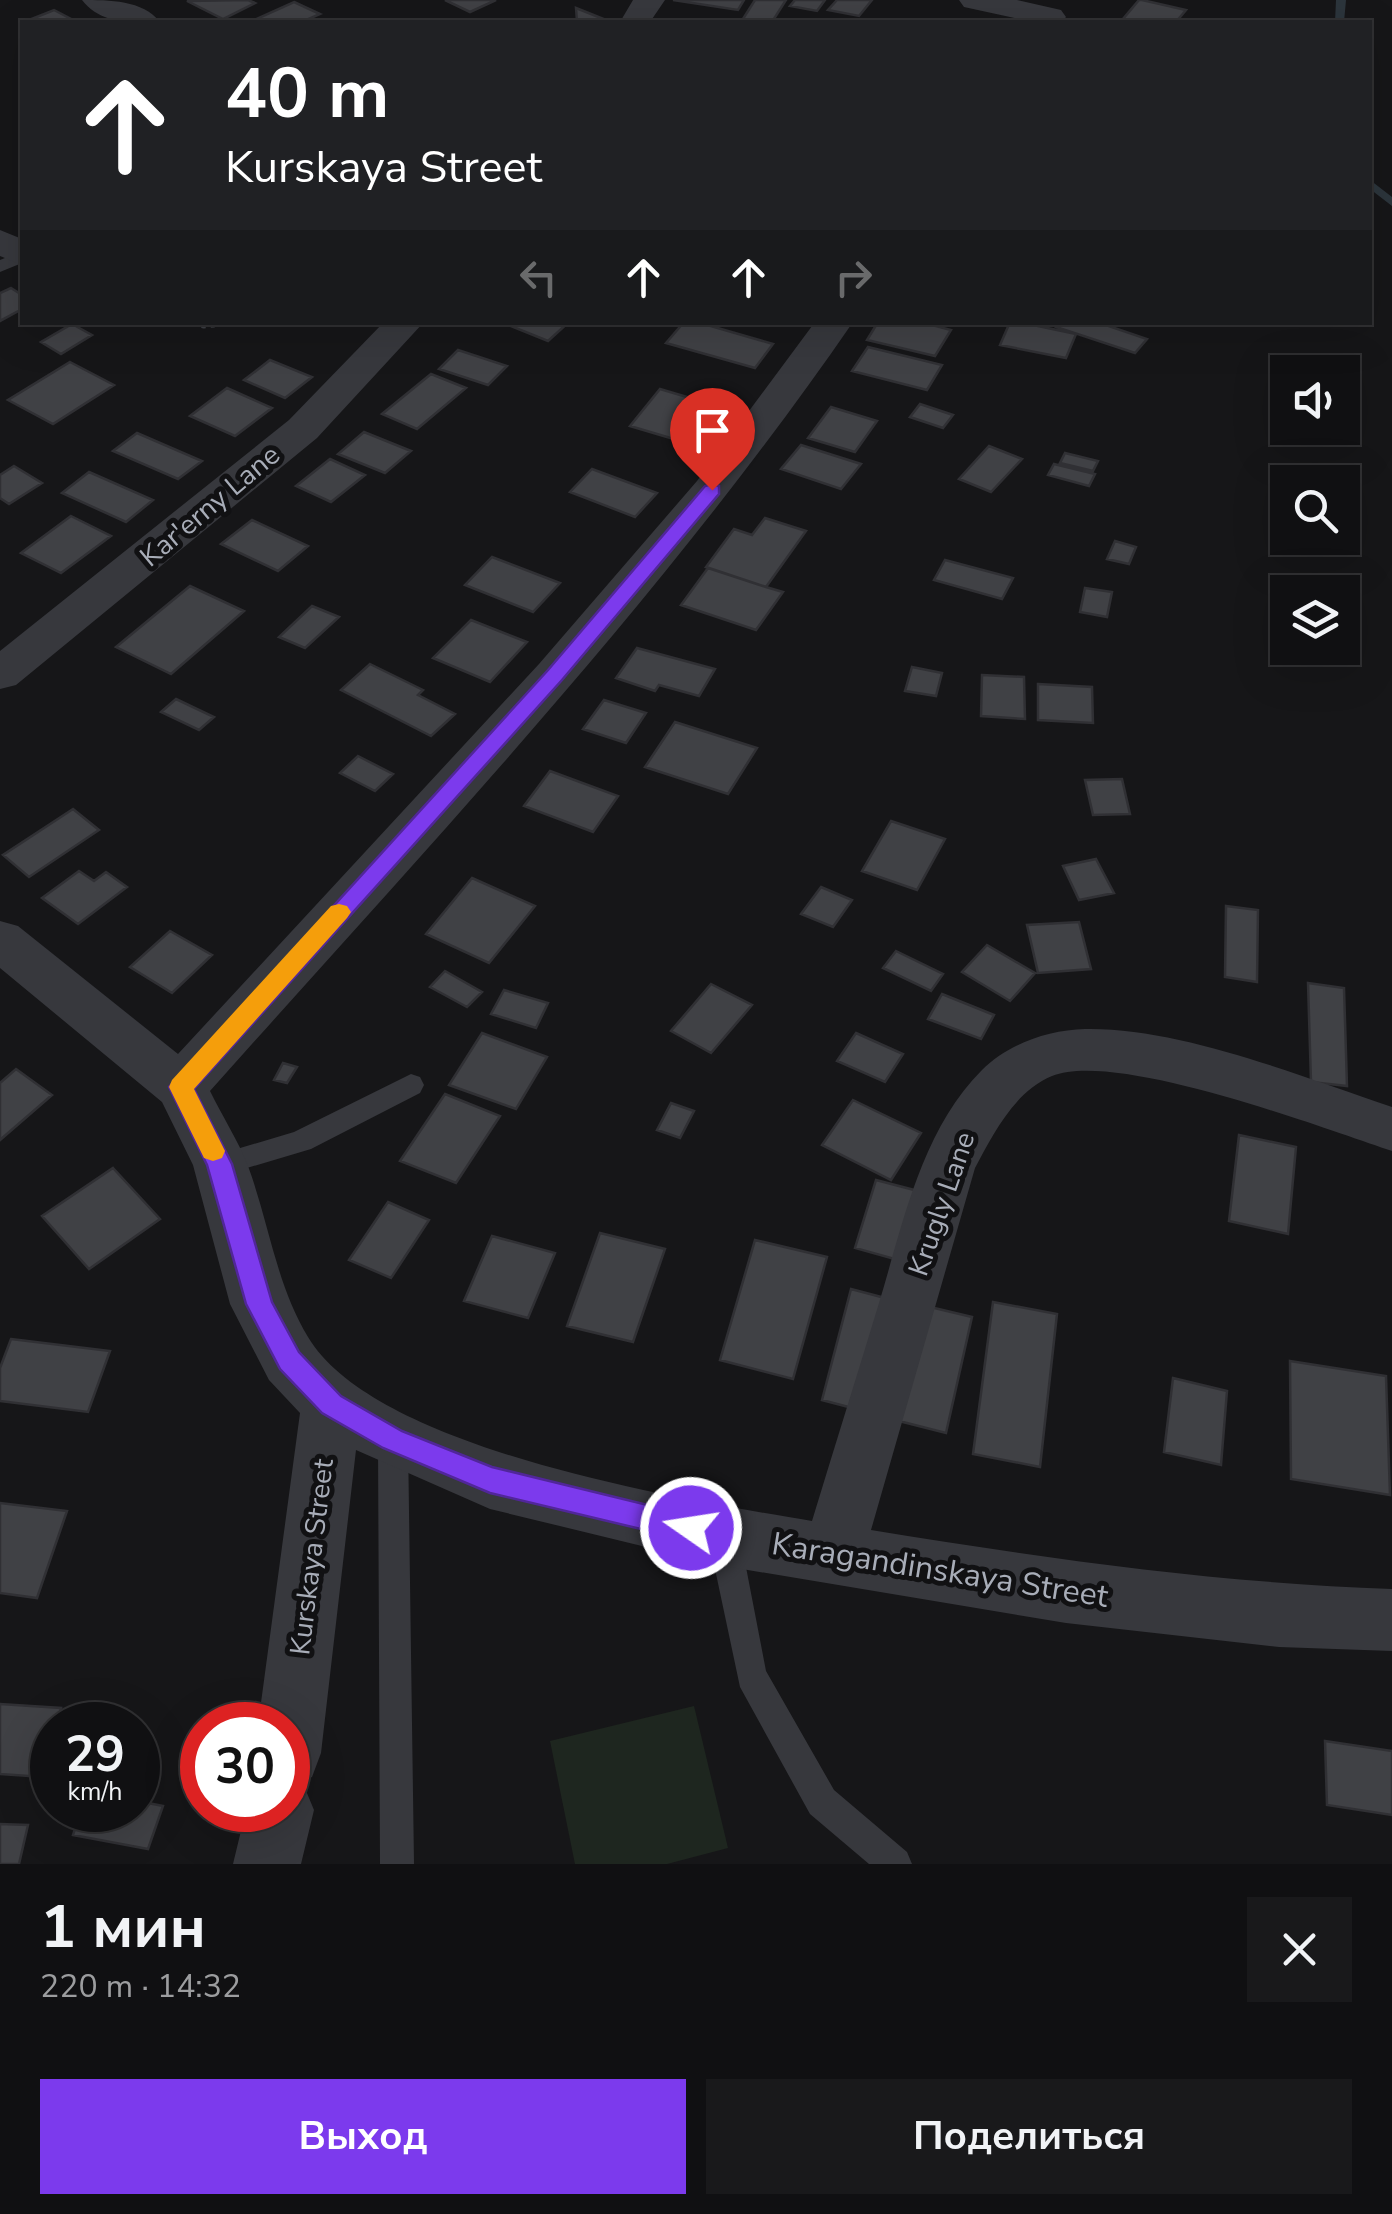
<!DOCTYPE html>
<html lang="ru">
<meta charset="utf-8">
<style>
body{margin:0;font-family:"Nunito Sans",sans-serif;background:#19191b;color:#f1f3f6;height:100vh;display:flex;flex-direction:column;font-size:38px;white-space:nowrap}
*{box-sizing:border-box;margin:0}
p{font-size:32px;color:#9c9d9f}
.icon{flex:none;width:55px;height:55px;fill:none;stroke:currentColor;stroke-width:2;stroke-linecap:round;stroke-linejoin:round}
.map{position:relative;height:1864px;overflow:hidden}
.panel{display:flex;flex-direction:column;background:#101012;flex:1}
.panel>*{flex:none}
.top-card{position:absolute;left:20px;top:20px;width:1352px;height:305px;border-radius:0px;box-shadow:0 10px 40px #0002,0 0 0 2px #303032;background:#202124;color:#fff;overflow:hidden}
.fabs{position:absolute;left:1270px;top:355px;display:grid;gap:20px}
.fabs a{display:grid;place-items:center;width:90px;height:90px;border-radius:0px;background:#101012;box-shadow:0 10px 40px #0002,0 0 0 2px #303032;font-size:50px}
.speed{position:absolute;left:30px;top:1702px;display:flex;gap:20px;font-size:50px;font-weight:700;text-align:center}
.speed>*{display:grid;place-content:center;width:130px;height:130px;border-radius:50%;background:#101012;box-shadow:0 10px 40px #0002,0 0 0 2px #303032;line-height:1}
.speed small{font-size:25px;font-weight:400}
.speed .limit{border:15px solid #d22;background:#fff;color:#111}
.pin{position:absolute;display:grid;place-items:center;width:85px;height:85px;color:#fff;margin:-102px -42px;border-radius:50% 50% 50% 0;rotate:-45deg;box-shadow:0 0 10px #0007}
.pin .icon{rotate:45deg}
.me{position:absolute;width:110px;margin:-55px;rotate:283deg;stroke-linejoin:round;filter:drop-shadow(0 0 8px #0008)}
.turn{display:flex;align-items:center;gap:35px;height:210px;padding:0 40px;font-size:45px}
.turn .icon{width:130px;height:130px;stroke-width:2.5}
.turn b{display:block;font-size:70px;line-height:85px}
.lanes{display:flex;align-items:center;height:95px;padding:0 40px;background:#0003;justify-content:center;gap:50px;direction:ltr}
.lanes .off{opacity:.35}
.round{display:grid;place-items:center;flex:none;width:105px;height:105px;border-radius:0px;background:#19191b}
.headline{display:flex;align-items:center;justify-content:space-between;height:170px;padding:0 40px}
h1{font-size:60px;font-weight:700;line-height:75px}
.action{display:flex;gap:20px;margin-top:auto;padding:20px 40px}
.action a{flex:1;height:115px;border-radius:0px;background:#7c3aed;color:#fff;font-size:40px;font-weight:700;line-height:115px;text-align:center}
.action a+a{background:#19191b;color:#f1f3f6}
.map>svg:first-child{display:block}
.green{fill:#1e261f}
.lines{fill:none;stroke-linecap:round;stroke-linejoin:round}
.stream{fill:#2c353c;fill-rule:evenodd}
.building{fill:#404145;stroke:#303034;stroke-width:2.5}
.path{stroke:#3d3f44;stroke-width:5;stroke-dasharray:4 5;stroke-linecap:butt}
.lane{fill:#37383d;fill-rule:evenodd}
.street{fill:#37383d;fill-rule:evenodd}
.route{fill:#7c3aed;stroke:#51269a;stroke-width:2.5}
.slow{fill:#f59e0b}
.labels{text-anchor:middle;dominant-baseline:central;stroke-width:10;stroke-linejoin:round;paint-order:stroke}
.street-label{font-size:28px;fill:#a8adb8;stroke:#111113}
.near-street-label{font-size:32px;fill:#a8adb8;stroke:#111113}
</style>
<div class="map">
<svg width="1392" height="1864" viewBox="0 0 1392 1864">
<rect width="100%" height="100%" fill="#161618"/>
<path class="green" d="M694 1706 728 1848 667 1864H575L550 1741Z"/>
<g class="lines">
<path class="stream" d="M1336 0H1346L1344 22H1335Z
M1370 180 1392 197V206L1370 189Z"/>
</g>
<path class="building" d="M248 0 255 3 223 19 187 1Z
M445 0H496L470 12Z
M673 0H744L738 10Z
M755 0H786L772 22H741Z
M795 0H825L817 11 790 6Z
M837 0H872L859 16 828 10Z
M1139 0H1142L1186 10 1176 22 1123 19Z
M294 2 320 14 302 22H250Z
M576 8 611 22H577Z
M54 10 73 20 24 22Z
M11 288 22 295V309L0 321V293Z
M501 322H569L548 341Z
M684 322H697L773 344 755 368 666 343Z
M878 322H921L951 330 935 356 867 340Z
M1010 322H1019L1076 334 1066 358 1000 345Z
M1060 322H1097L1147 339 1135 353 1056 327Z
M72 324 92 335 61 354 41 342Z
M868 347 942 365 927 390 852 371Z
M458 350 507 366 488 385 439 369Z
M270 360 312 377 285 398 244 380Z
M70 362 114 385 53 424 8 400Z
M431 374 466 388 417 429 382 414Z
M227 388 272 408 235 436 190 416Z
M660 389 724 408 694 445 630 426Z
M920 404 953 415 943 428 910 417Z
M831 407 877 421 855 452 808 438Z
M364 432 411 451 385 473 338 454Z
M137 433 202 461 178 479 113 451Z
M801 445 861 464 841 489 781 469Z
M989 446 1022 459 991 492 959 479Z
M1065 453 1098 461 1093 471 1060 463Z
M330 459 365 475 331 502 296 486Z
M1054 464 1095 474 1089 486 1048 475Z
M14 466 42 483 9 504 0 498V475Z
M592 469 657 493 635 517 570 492Z
M89 472 153 500 126 522 62 493Z
M71 516 111 536 61 573 21 553Z
M765 518 806 531 766 587 706 567 734 529 752 535Z
M252 520 308 546 278 571 221 544Z
M1115 541 1136 547 1129 564 1107 559Z
M492 557 560 583 533 612 465 585Z
M945 560 1013 578 1002 599 934 580Z
M708 568 766 587 783 592 756 630 681 605Z
M190 586 244 611 171 674 116 647Z
M1085 588 1112 592 1107 617 1080 612Z
M312 606 339 617 305 648 279 637Z
M471 620 527 642 490 682 433 658Z
M637 648 715 669 699 696 659 685 655 691 616 678Z
M370 664 423 690 418 695 455 714 431 736 341 690Z
M912 667 942 673 936 696 905 691Z
M982 675 1024 677 1025 719 981 716Z
M1038 684 1092 687 1093 723 1038 720Z
M176 699 214 717 199 730 161 712Z
M604 700 646 713 626 743 583 729Z
M675 722 757 748 728 794 645 767Z
M358 756 393 774 375 791 340 773Z
M550 771 618 796 593 832 524 806Z
M1122 779 1130 814 1093 815 1085 780Z
M73 809 99 830 29 877 3 855Z
M891 821 945 839 917 890 862 871Z
M1096 859 1114 893 1079 900 1063 866Z
M79 871 94 881 106 872 127 887 78 924 42 898Z
M472 878 535 906 489 963 426 934Z
M821 887 852 900 833 927 801 914Z
M1226 906 1258 910 1257 982 1225 977Z
M1079 922 1091 969 1038 973 1027 925Z
M170 931 212 955 172 993 130 967Z
M987 945 1035 973 1010 1001 962 972Z
M896 951 943 974 931 991 883 968Z
M445 971 482 992 467 1007 430 987Z
M1308 983 1344 988 1347 1086 1311 1082Z
M711 984 752 1005 711 1053 671 1031Z
M504 990 548 1003 536 1028 491 1014Z
M942 994 994 1015 981 1039 928 1019Z
M482 1033 547 1057 516 1109 449 1085Z
M856 1033 903 1054 885 1082 837 1061Z
M283 1063 297 1067 287 1083 274 1080Z
M16 1069 52 1095 0 1140V1083Z
M445 1094 500 1116 456 1183 400 1161Z
M853 1100 921 1133 891 1180 822 1145Z
M671 1103 694 1111 680 1138 657 1130Z
M1239 1135 1296 1147 1288 1234 1229 1221Z
M113 1168 160 1219 89 1269 42 1216Z
M876 1180 918 1191 898 1260 855 1248Z
M388 1202 429 1220 391 1278 349 1260Z
M600 1233 665 1249 633 1342 567 1326Z
M492 1236 555 1253 528 1318 464 1301Z
M755 1240 827 1257 793 1379 720 1360Z
M851 1289 885 1298 856 1409 822 1400Z
M993 1302 1057 1314 1040 1467 973 1454Z
M926 1306 972 1317 946 1433 899 1421Z
M11 1339 110 1351 88 1412 0 1401V1368Z
M1290 1361 1386 1376 1390 1495 1291 1479Z
M1173 1378 1227 1391 1221 1465 1164 1452Z
M0 1503 67 1511 37 1598 0 1593Z
M0 1704 61 1708 56 1725H52L43 1777 0 1774Z
M1325 1741 1392 1751V1815L1327 1805Z
M138 1801 163 1806 148 1849 73 1835 81 1810H138Z
M0 1824 28 1825 19 1864H0Z"/>
<g class="lines">
<path class="path" d="M184 322 204 326 243 322"/>
<path class="lane" d="M22 251V263L0 272V260Z
M411 1074 420 1077 424 1085 420 1093 311 1149 220 1176 210 1173 206 1165 210 1157 294 1132Z
M393 1426 404 1430 408 1440 414 1864H380L378 1440 382 1430Z
M724 1521 735 1526 740 1536 766 1671 834 1790 907 1852 912 1864H869L810 1814 740 1687 708 1536 713 1526Z"/>
<path class="street" d="M82 0C109 0 143 0 160 22 134 24 100 24 82 0Z
M633 0H665L650 22H620Z
M959 0H1017L1061 10 1066 17 1062 22H1033L964 7Z
M0 230 22 239V265L0 256Z
M384 322H424L317 438 16 685 0 689V651L289 420Z
M815 322H853C663 598 432 842 210 1091 222 1116 238 1140 248 1166 269 1223 276 1284 308 1337 376 1451 686 1500 812 1521 834 1448 857 1376 879 1303 903 1224 921 1131 982 1070 1008 1044 1048 1030 1085 1029 1180 1027 1302 1077 1392 1107V1151C1323 1128 1116 1050 1052 1076 1015 1091 993 1134 975 1168L871 1530C1044 1558 1216 1583 1392 1589V1651L1279 1647 1066 1623 724 1566 490 1509 356 1450 321 1753 312 1777 296 1783 304 1786 314 1810 301 1864H233L246 1810H288V1725H258L300 1413 269 1380 230 1304 193 1165 162 1102 0 968V921L18 926 178 1054 539 664 697 481Z"/>
</g>
<path class="route" d="M712 484 719 486V494L562 680 194 1089 232 1164 272 1302 299 1352 341 1396 402 1431 492 1467 701 1518 705 1528 701 1537 691 1541 490 1493 383 1448 322 1413 280 1369 246 1304 207 1165 169 1087 548 670 705 486Z"/>
<path class="slow" d="M339 904 347 906 351 912 347 918 194 1089 225 1151 222 1158 213 1161 204 1158 169 1087 172 1080 331 906Z"/>
<g class="labels">
<g class="street-label">
<text transform="translate(210 506) rotate(-40)">Kar'erny Lane</text>
<text transform="translate(942 1204) rotate(-71)">Krugly Lane</text>
<text transform="translate(312 1557) rotate(-83)">Kurskaya Street</text>
</g>
<g class="near-street-label">
<text transform="translate(940 1570) rotate(9)">Karagandinskaya Street</text>
</g>
</g>
</svg>
<div class="fabs">
<a><svg class="icon" aria-label="sound" viewBox="0 0 24 24"><path d="M4 9h4l5-4v14l-5-4H4zM17 9q2 3 0 6"/></svg></a>
<a><svg class="icon" aria-label="search" viewBox="0 0 24 24"><circle cx="10" cy="10" r="6"/><path d="M15 15l6 6"/></svg></a>
<a><svg class="icon" aria-label="layers" viewBox="0 0 24 24"><path d="M12 4l9 5-9 5-9-5zM3 14l9 5 9-5"/></svg></a>
</div>
<div class="speed"><div>29<small>km/h</small></div><div class="limit">30</div></div>
<div class="pin" style="left:712px;top:490px;background:#d93025"><svg class="icon" aria-label="arrive" viewBox="0 0 24 24"><path d="M6 21V4h12l-3 4 3 4H6"/></svg></div>
<svg class="me" style="left:691px;top:1528px" viewBox="-20 -20 40 40"><circle r="17" fill="#7c3aed" stroke="#fff" stroke-width="3"/><path d="M0-11L8 9 0 5-8 9z" fill="#fff"/></svg>
<div class="top-card">
<div class="turn"><svg class="icon" aria-label="ahead" viewBox="0 0 24 24"><path d="M12 20V5M6 11l6-6 6 6"/></svg><div><b>40 m</b>Kurskaya Street</div></div>
<div class="lanes"><svg class="icon off" aria-label="left" viewBox="0 0 24 24"><path d="M17 20v-9H6M10 6l-5 5 5 5"/></svg><svg class="icon" aria-label="ahead" viewBox="0 0 24 24"><path d="M12 20V5M6 11l6-6 6 6"/></svg><svg class="icon" aria-label="ahead" viewBox="0 0 24 24"><path d="M12 20V5M6 11l6-6 6 6"/></svg><svg class="icon off" aria-label="right" viewBox="0 0 24 24"><path d="M7 20v-9h11M14 6l5 5-5 5"/></svg></div>
</div>
</div>
<section class="panel">
<div class="headline"><div><h1>1 мин</h1><p>220 m · 14:32</p></div><a class="round"><svg class="icon" aria-label="close" viewBox="0 0 24 24"><path d="M6 6l12 12M18 6L6 18"/></svg></a></div>
<div class="action"><a>Выход</a><a>Поделиться</a></div>
</section>
